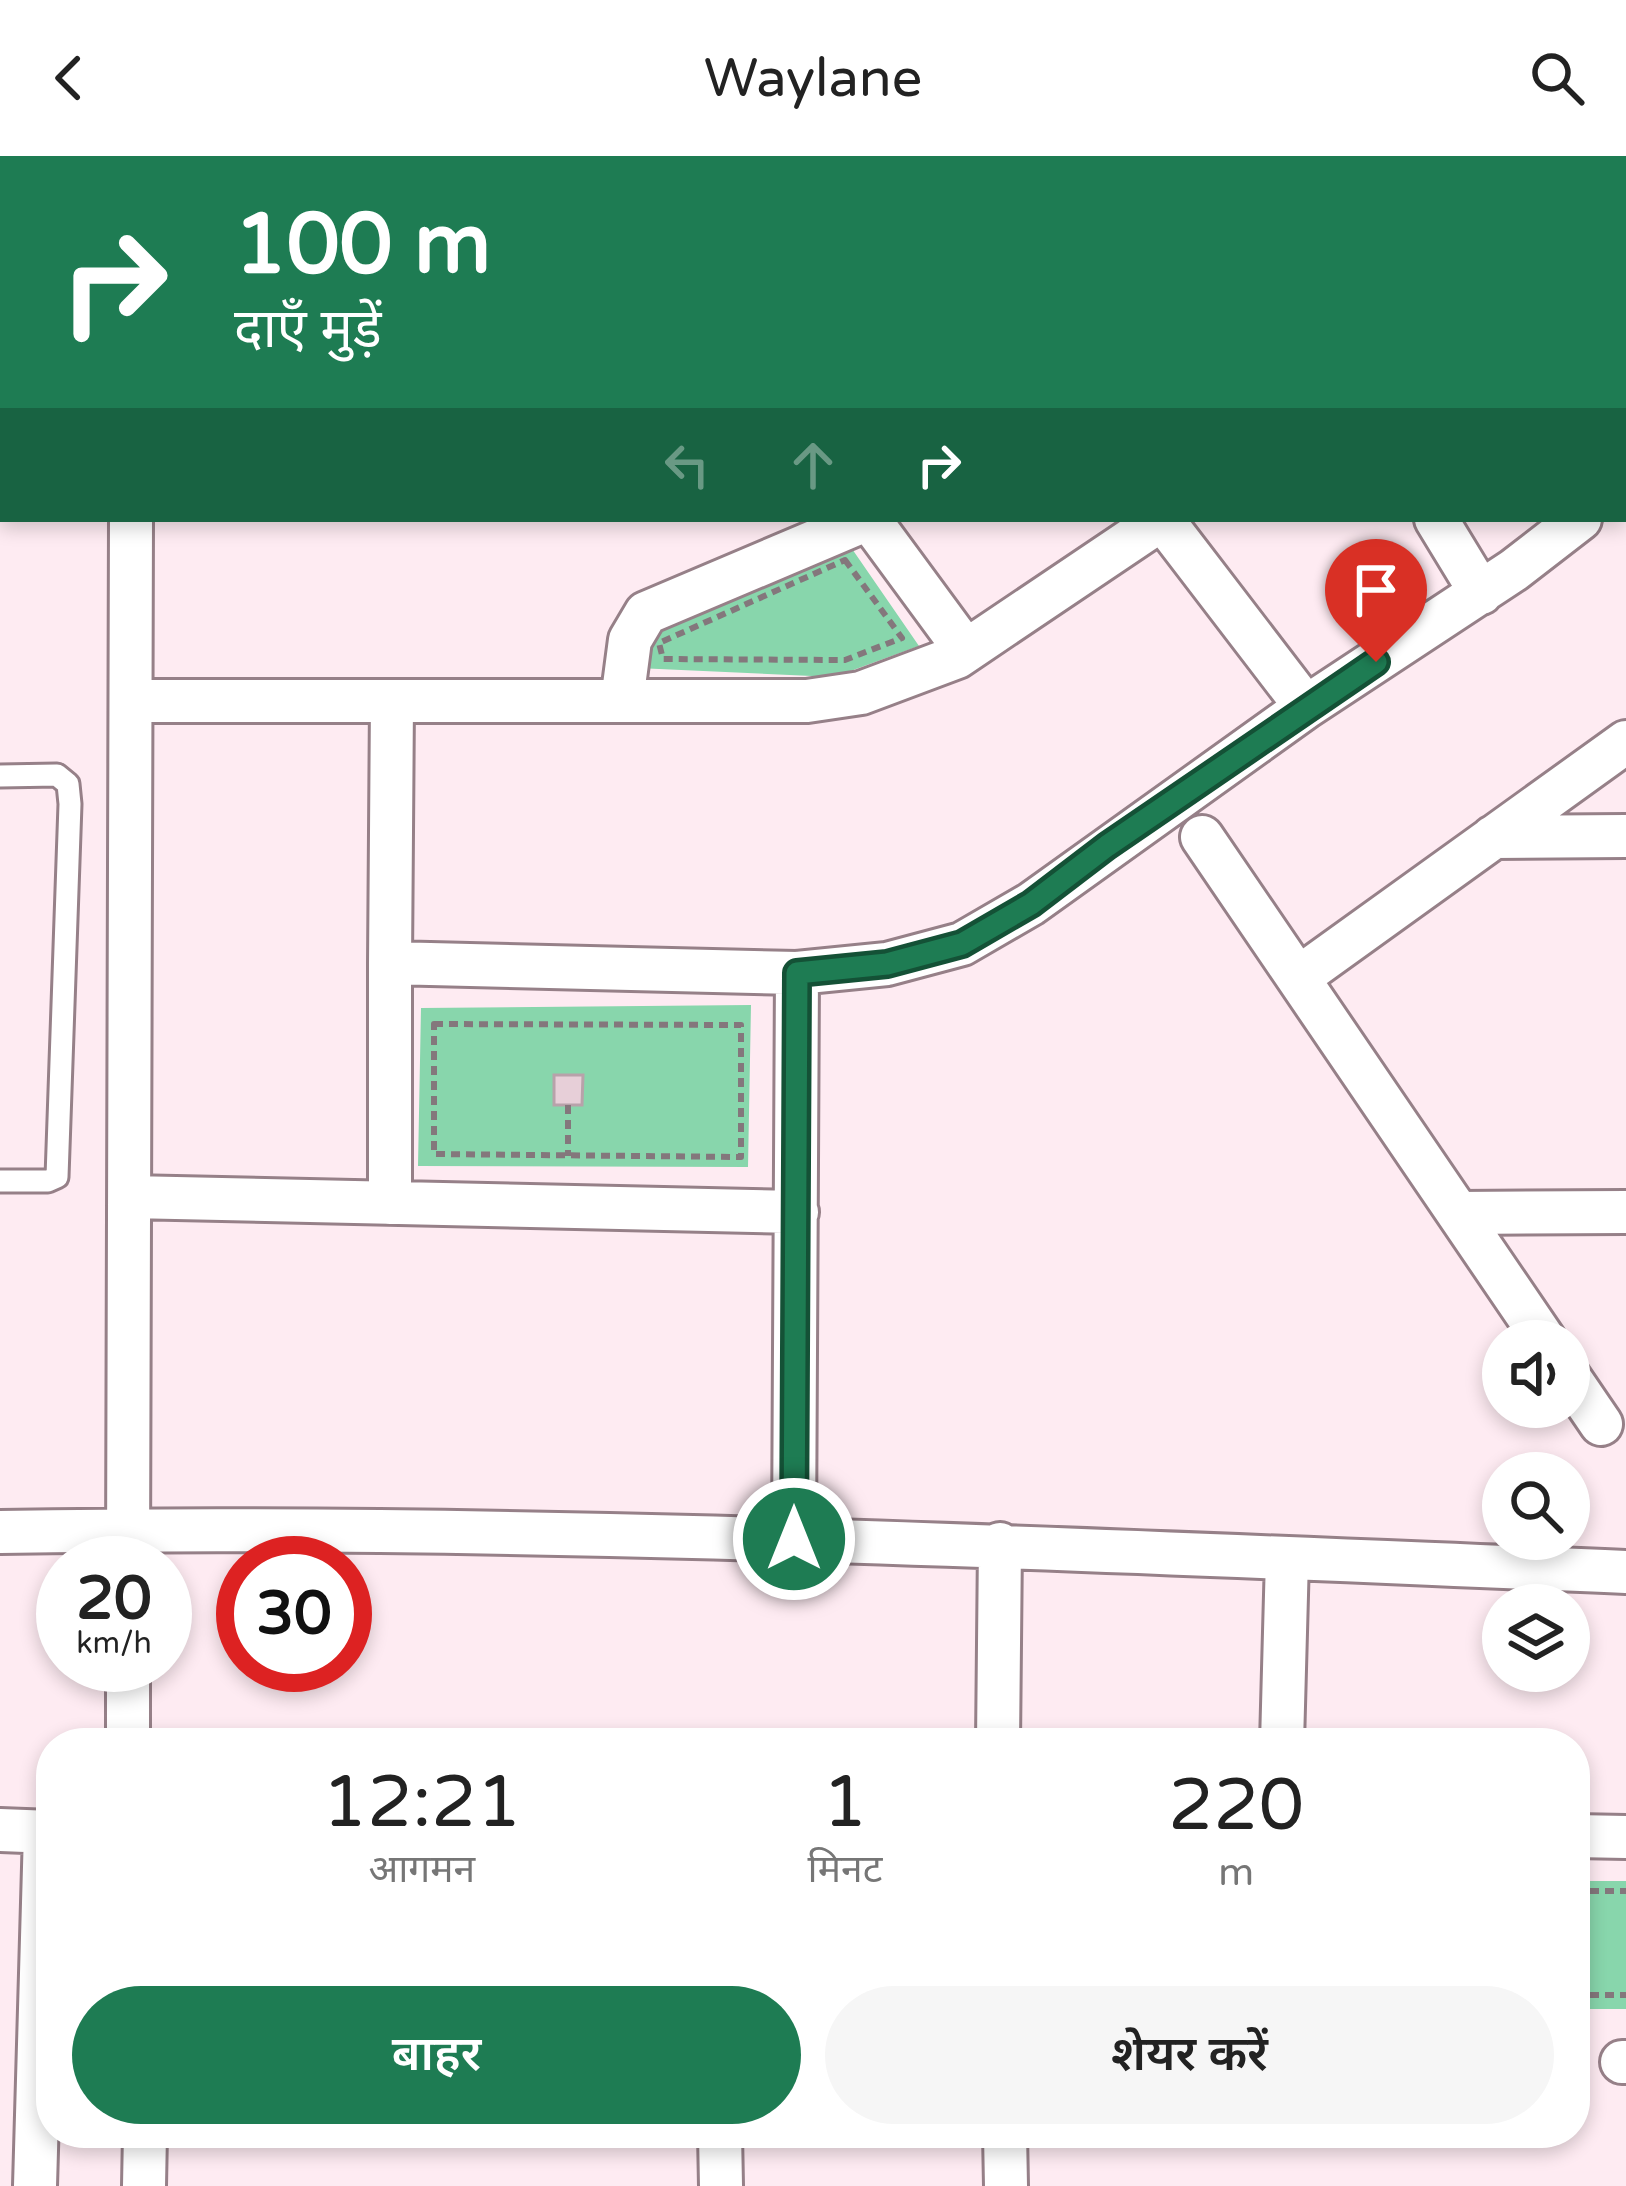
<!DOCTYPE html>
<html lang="hi">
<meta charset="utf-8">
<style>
body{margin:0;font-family:"Varela Round","Noto Sans Devanagari",sans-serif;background:#f6f6f6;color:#222;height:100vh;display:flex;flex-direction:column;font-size:45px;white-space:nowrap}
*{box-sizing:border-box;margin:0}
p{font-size:39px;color:#767676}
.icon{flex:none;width:66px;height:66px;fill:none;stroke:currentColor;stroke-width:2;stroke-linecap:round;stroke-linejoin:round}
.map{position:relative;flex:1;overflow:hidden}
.panel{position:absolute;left:36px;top:1572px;width:1554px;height:420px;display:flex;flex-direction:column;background:#fff;border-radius:48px;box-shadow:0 6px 18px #0003}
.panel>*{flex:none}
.guide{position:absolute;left:0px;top:0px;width:1626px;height:366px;box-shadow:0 6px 18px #0003;background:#1e7c53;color:#fff;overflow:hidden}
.controls{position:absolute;left:1482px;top:1164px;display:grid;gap:24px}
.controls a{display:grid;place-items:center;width:108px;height:108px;border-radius:50%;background:#fff;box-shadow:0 6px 18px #0003;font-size:60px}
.speed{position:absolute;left:36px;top:1380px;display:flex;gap:24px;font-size:60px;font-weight:700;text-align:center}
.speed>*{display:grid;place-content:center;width:156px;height:156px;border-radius:50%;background:#fff;box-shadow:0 6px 18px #0003;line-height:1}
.speed small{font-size:30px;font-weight:400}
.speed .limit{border:18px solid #d22;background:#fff;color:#111}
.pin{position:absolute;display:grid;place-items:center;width:102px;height:102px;color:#fff;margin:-123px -51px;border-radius:50% 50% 50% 0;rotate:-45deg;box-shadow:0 0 12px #0007}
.pin .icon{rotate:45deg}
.me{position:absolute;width:132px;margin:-66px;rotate:0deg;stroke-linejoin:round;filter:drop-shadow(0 0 9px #0008)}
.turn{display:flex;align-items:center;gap:42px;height:252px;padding:0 36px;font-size:54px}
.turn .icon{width:156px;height:156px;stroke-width:2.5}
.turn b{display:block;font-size:84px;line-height:102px}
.lanes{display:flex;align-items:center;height:114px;padding:0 36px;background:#0003;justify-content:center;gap:60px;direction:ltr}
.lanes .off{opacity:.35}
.eta{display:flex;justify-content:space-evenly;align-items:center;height:204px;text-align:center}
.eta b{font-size:72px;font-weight:600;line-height:84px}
.primary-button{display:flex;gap:24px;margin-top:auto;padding:24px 36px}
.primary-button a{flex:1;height:138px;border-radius:72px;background:#1e7c53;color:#fff;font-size:48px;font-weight:600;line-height:138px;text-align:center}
.primary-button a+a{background:#f6f6f6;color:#222}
header{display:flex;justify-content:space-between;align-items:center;height:156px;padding:0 36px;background:#fff;font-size:54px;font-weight:600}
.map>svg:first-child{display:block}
.green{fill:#88d6ac}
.building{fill:#e7cfd8;stroke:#b8a2aa;stroke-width:3}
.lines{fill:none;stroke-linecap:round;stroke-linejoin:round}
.service-casing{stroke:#968088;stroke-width:27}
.minor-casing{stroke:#968088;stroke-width:48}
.path{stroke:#84777c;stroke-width:6;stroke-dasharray:9 6;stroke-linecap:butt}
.service{stroke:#fff;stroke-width:21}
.minor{stroke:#fff;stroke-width:42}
.route-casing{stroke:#145136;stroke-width:30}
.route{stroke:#1e7c53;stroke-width:21}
</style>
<header><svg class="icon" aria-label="back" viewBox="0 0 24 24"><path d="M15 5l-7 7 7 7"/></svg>Waylane<svg class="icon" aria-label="search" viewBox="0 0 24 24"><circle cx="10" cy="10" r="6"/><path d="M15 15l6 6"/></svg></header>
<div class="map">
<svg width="1626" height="2030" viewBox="0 0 1626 2030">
<rect width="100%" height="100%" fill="#feebf2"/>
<path class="green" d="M848 387 919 490 834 521 637 512 649 476Z
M751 849 748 1011 418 1010 421 852Z
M1575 1725H1626V1853H1575Z"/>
<path class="building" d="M554 919H583L582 949H554Z"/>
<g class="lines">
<g class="service-casing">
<path id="service" d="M0 620 57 619 68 628 70 648 57 1021 48 1025H0"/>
</g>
<g class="minor-casing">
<path id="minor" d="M1196 0 1198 3
M1556 0 1558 3
M131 3V0
M1238 3 1242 0
M1623 12 1626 10
M1623 330 1626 327
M869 363 966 495
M1162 363 1306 551
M1436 363 1481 437
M131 545H392L390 807
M392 545H807L861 537 957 501 1162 363
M622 545 630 484 646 457 868 363
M1202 681 1545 1185
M1493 681 1626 680
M1298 822 1626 586
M130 1041 797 1056
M390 1047V807L797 817
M1458 1057 1626 1056
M1569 1221 1601 1268
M0 1376C542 1367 1084 1394 1626 1416
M794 1383 797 817 887 808 962 788 1031 748 1306 551 1514 414 1580 363
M128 1407 131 363
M128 1587V1509
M998 1587 1000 1388
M1282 1587 1287 1402
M0 1674 51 1676
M1575 1680 1626 1681
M1622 1906H1626
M720 1977 721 2030
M1005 1977 1006 2030
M35 2030 45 1676
M144 2030 145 1977"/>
</g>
<path class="path" d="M1502 0 1504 3
M1334 3 1338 0
M845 404 902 482 845 504 663 503 659 487Z
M434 868 741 869V1001L434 998Z
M568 949V1000
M1575 1735H1626
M1575 1839H1626"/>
<use href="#service" class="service"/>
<use href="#minor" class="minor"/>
</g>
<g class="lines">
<g class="route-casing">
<path id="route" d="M794 1383 797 817 887 808 962 788 1031 748 1107 690 1376 506"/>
</g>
<use href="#route" class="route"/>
</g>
</svg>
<div class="controls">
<a><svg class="icon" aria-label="sound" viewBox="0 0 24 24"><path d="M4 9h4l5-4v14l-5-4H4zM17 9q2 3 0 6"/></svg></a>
<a><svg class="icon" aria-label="search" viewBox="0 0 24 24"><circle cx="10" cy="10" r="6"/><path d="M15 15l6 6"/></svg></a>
<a><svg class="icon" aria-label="layers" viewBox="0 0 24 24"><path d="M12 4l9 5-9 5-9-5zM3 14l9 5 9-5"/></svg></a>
</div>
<div class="speed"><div>20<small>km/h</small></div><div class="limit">30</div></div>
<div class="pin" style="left:1376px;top:506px;background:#d93025"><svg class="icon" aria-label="arrive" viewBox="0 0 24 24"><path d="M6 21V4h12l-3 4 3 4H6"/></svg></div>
<svg class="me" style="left:794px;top:1383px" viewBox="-20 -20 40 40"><circle r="17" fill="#1e7c53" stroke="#fff" stroke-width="3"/><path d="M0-11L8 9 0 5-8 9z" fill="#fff"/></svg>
<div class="guide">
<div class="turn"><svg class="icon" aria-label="right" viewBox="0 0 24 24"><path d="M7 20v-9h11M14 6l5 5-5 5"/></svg><div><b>100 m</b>दाएँ मुड़ें</div></div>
<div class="lanes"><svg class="icon off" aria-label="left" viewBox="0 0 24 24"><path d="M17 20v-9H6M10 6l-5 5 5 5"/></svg><svg class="icon off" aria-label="ahead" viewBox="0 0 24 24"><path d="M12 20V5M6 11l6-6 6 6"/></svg><svg class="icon" aria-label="right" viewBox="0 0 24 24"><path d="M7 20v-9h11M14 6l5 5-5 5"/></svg></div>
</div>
<section class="panel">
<div class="eta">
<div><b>12:21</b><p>आगमन</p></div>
<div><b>1</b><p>मिनट</p></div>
<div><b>220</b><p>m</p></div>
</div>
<div class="primary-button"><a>बाहर</a><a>शेयर करें</a></div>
</section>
</div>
